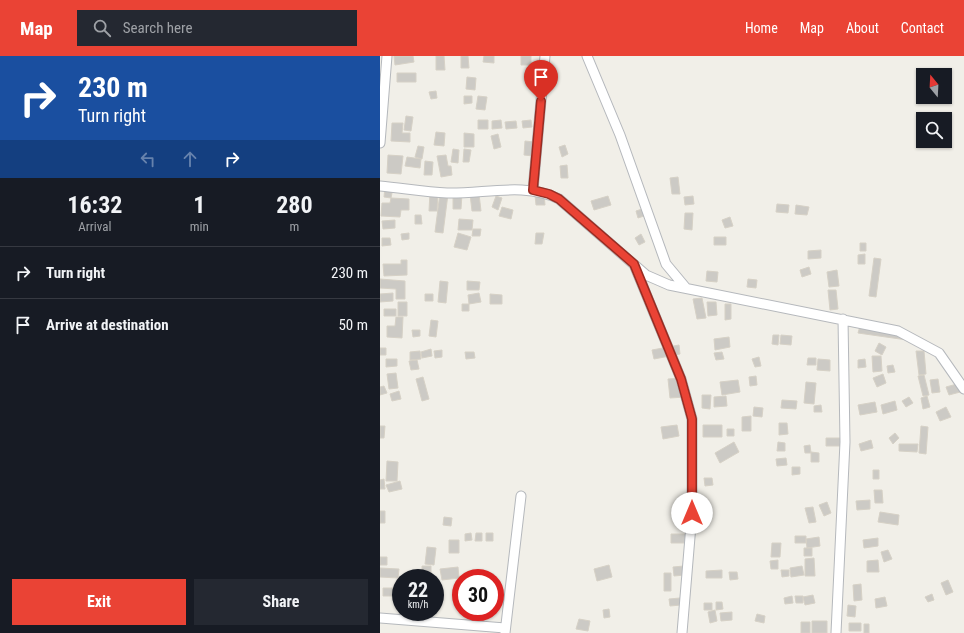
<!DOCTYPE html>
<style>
body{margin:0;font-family:"Roboto Condensed",sans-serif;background:#242831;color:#f1f3f6;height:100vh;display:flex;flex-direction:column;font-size:15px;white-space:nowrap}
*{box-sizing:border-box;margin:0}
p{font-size:13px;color:#9ea1a6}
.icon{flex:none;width:22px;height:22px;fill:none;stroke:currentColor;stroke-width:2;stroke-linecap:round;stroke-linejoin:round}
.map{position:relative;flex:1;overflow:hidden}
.sheet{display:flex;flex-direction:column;background:#171b24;width:380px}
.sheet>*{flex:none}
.top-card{background:#1a4fa0;color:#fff;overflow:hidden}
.needle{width:26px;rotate:342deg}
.buttons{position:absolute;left:536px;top:12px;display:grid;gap:8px}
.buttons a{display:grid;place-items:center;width:36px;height:36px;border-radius:0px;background:#171b24;box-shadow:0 1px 3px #0004;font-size:20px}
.speed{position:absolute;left:12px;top:513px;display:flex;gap:8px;font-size:20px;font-weight:700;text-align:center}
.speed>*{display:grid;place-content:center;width:52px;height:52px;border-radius:50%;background:#171b24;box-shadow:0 1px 3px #0004;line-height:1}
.speed small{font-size:10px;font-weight:400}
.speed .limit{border:6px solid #d22;background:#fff;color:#111}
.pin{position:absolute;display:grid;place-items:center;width:34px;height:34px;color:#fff;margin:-41px -17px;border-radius:50% 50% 50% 0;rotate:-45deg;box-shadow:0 0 4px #0007}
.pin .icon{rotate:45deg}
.me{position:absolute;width:44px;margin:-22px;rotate:0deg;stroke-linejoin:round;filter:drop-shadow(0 0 3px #0008)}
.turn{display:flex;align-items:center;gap:14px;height:84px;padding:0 12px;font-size:18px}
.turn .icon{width:52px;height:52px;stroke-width:2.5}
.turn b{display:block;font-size:28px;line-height:34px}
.lanes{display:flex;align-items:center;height:38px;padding:0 12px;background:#0003;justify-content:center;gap:20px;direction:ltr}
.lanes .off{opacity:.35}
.eta{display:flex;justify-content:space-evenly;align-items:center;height:68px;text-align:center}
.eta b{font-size:24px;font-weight:700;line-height:28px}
.button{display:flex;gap:8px;margin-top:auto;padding:8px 12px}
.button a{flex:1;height:46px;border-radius:0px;background:#ea4335;color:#fff;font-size:16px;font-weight:700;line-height:46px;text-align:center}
.button a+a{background:#242831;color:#f1f3f6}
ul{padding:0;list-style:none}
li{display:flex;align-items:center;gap:12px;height:52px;padding:0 12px;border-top:1px solid #363941}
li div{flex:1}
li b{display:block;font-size:15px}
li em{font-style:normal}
header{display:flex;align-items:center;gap:24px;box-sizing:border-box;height:56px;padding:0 20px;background:#ea4335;color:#fff}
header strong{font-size:19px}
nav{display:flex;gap:22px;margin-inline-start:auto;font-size:14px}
.search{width:280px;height:36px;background:#242831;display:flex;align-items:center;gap:10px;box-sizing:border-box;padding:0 14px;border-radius:0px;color:#9ea1a6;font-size:15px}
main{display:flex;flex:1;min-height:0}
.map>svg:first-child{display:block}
.building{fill:#cccac5;stroke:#d6d1c6}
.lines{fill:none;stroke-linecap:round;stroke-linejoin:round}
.street-casing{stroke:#b5b8bc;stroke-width:11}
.street{stroke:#fff;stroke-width:9}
.route-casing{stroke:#982c22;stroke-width:10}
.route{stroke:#ea4335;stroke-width:7}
</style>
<header>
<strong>Map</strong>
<div class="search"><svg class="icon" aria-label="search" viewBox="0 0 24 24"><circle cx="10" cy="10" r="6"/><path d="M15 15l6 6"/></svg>Search here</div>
<nav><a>Home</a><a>Map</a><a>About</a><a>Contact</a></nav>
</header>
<main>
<section class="sheet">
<div class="top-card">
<div class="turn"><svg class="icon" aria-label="right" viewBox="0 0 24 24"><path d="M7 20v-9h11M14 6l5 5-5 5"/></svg><div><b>230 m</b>Turn right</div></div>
<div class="lanes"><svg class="icon off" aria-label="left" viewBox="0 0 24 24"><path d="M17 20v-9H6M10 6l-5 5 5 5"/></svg><svg class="icon off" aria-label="ahead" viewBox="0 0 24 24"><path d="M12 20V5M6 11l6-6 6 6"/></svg><svg class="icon" aria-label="right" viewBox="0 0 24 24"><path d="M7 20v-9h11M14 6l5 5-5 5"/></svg></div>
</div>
<div class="eta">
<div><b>16:32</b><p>Arrival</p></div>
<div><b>1</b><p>min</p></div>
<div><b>280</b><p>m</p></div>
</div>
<ul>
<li><svg class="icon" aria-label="right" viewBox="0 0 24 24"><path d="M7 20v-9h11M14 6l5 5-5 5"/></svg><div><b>Turn right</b></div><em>230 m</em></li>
<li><svg class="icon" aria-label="arrive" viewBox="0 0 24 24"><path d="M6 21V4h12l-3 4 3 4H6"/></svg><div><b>Arrive at destination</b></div><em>50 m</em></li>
</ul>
<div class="button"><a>Exit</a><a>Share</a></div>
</section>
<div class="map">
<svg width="584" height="577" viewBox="0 0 584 577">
<rect width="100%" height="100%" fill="#f1efe8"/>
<path class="building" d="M14 0H33L34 6 15 9Z
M56 0H64L65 14H56Z
M81 0H88L89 12H81Z
M104 0H114V7L103 6Z
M141 0H151V9H141Z
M17 17H36V26H17Z
M87 21 96 22 95 34 86 33Z
M56 35 57 42 51 43 49 36Z
M84 40H92V47L84 48Z
M98 40 107 41 105 54 96 53Z
M26 60 33 61 31 75 24 74Z
M98 64H108V73H98Z
M121 64 122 72 112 73V65Z
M151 64 152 71 143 72 142 65Z
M136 65 137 72 126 73 125 66Z
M12 67H23L22 77H30V86L11 85Z
M56 76 65 77 64 90 54 89Z
M84 77 94 78V91H84Z
M118 78 121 91 114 93 111 80Z
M145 85 154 86 153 100 144 99Z
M185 89 188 98 182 101 179 91Z
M38 90 44 91 42 103 35 101Z
M73 93 79 94 78 107 71 106Z
M84 93 91 94 89 106H83Z
M8 99 23 100 21 118 7 117Z
M66 99 68 110H71L72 119 61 121 57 100Z
M27 101 41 103 40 112 25 110Z
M45 105 53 106 52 119H44Z
M187 109 188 122H181L180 110Z
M298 121 300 138H292L290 122Z
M5 131 13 132 11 142 4 141Z
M50 136H58L57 155H49Z
M60 137 68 138 63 177 55 176Z
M73 137 82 138 81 153H73Z
M90 138H99L101 155H92Z
M164 138 165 149H156L155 139Z
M116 140 122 142 118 154 112 151Z
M228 140 231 149 214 154 211 145Z
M313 140 314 148 305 149 304 141Z
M11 142 29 143V154H21L20 161 1 160 2 147H10Z
M397 148 409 149 408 157 396 156Z
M416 149 429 151 427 159 415 158Z
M122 151 133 154 131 163 119 160Z
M262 153 264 160 258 162 256 155Z
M305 157H313L312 174 304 173Z
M35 159H41L42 168H35Z
M350 161 353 170 345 172 342 164Z
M79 163 93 164 92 174H78Z
M15 164V172L3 173 2 165Z
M93 173H101L100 180H92Z
M29 177V183L22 184 21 178Z
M78 177 91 181 87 194 74 191Z
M156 177H164L162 188H155Z
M261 178 265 186 259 189 255 182Z
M334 181H346V189H334Z
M2 182H10L11 189 2 190Z
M480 187H486V195H480Z
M441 194V202L428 203V195Z
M485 198V208H478V199Z
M494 202 501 203 496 241 489 240Z
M21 204H27V219L4 220 3 208H21Z
M429 211 431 218 422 221 420 214Z
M457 214 459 230 449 231 447 216Z
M327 215 338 216 337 226 326 225Z
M0 223 25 225V243H16V233L0 232Z
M368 223 377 224 376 232 367 231Z
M60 225 68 226 66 247 58 246Z
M87 225 100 226 99 234H87Z
M448 234H456L458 253 450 254Z
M13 237V245L0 246V238Z
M99 237 101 246 89 248 88 239Z
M45 238H53V245H45Z
M110 238 122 239V248H110Z
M322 242 326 262 317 263 313 243Z
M18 246H27V260H18Z
M327 246H336L337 259 328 260Z
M82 248H89V255H82Z
M345 248H351V263L345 264Z
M4 253H16V260H4Z
M16 261H23L22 282 7 281V270H15Z
M51 264 58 265 56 281 49 280Z
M480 270 528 277 527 284 478 277Z
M32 274H40V280L33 281Z
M393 279H399L398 289 392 288Z
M401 279 412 280 411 289 400 288Z
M349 281 350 291 335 294 334 283Z
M499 287 506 291 502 299 495 295Z
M299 289 300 298 274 303 272 294Z
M0 292H6V299H0Z
M51 293 52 300 42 302 41 296Z
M62 294V301L55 302 54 295Z
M40 295 41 303 30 304V296Z
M536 295H544L546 318 539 319Z
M85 296H94L95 302 86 303Z
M342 296 344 303 336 304 334 297Z
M492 300H501L502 315 493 316Z
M379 301 381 310 375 311 372 303Z
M428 302H436V309H427Z
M6 303H17V310L6 311Z
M438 303 450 304V315L437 314Z
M485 303 486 311 478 312V304Z
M37 304 39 313 31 314 29 305Z
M513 309 515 316 508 317 507 310Z
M16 317 18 332 9 333 7 318Z
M503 318 506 327 497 331 493 322Z
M544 319 549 339 543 340 538 320Z
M376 320 377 329 370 330 369 321Z
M43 321 49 343 42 345 36 323Z
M303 322 305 341 290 342 288 323Z
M558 323 560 336 552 337 550 324Z
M358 324 360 336 342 339 340 326Z
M426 326 436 327 434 348 424 347Z
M584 326V335L569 339 566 331Z
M4 330 7 337 0 339V331Z
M19 335 21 343 12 345 10 338Z
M322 339H331L330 353 322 352Z
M346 340 347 350 334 351V341Z
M547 340 550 351 543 353 541 342Z
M529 341 533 347 526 351 522 345Z
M402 344 417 345 416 353 401 352Z
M515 345 517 354 503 358 501 349Z
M495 346 497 356 480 359 478 349Z
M441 349 442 356H434V350Z
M374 351 383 352 382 361 373 360Z
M566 351 571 361 560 365 556 356Z
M371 360V375H362V361Z
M399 367H407L408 378 399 379Z
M297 369 299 380 283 383 281 371Z
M323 369H342V381H323Z
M0 370H5L4 382H0Z
M541 370 548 371 546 398 539 397Z
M347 373H354V380H347Z
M515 377 519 382 513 388 509 382Z
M446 382H463V390H446Z
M491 384 493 392 481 395 479 388Z
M354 386 359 396 340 407 335 397Z
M398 386 405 387V395H397Z
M519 388H538L537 396 519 395Z
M430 389 431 397H425L424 390Z
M431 396 439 397V406H431Z
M406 402 407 409 397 410 396 403Z
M7 405 18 406 17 425H6Z
M412 411H420V418L412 419Z
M493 414H499V423H493Z
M324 422H332L333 429 325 430Z
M4 423 5 433H0V424Z
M20 425 22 433 9 436 6 429Z
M494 434H502L503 447H495Z
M490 444V453L477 454 476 445Z
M447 446 451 457 444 460 439 449Z
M433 451 436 466 429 467 425 452Z
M0 455H5V467H0Z
M500 456 519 459 518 469 498 466Z
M64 461 72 462 71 470 63 469Z
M91 477 92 484 85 485V478Z
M96 477H102V485H95Z
M106 477H113V485H106Z
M291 478H311L310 487H291Z
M415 480H426V487H415Z
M439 481 440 490 427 492 426 483Z
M498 482V490L484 492 483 484Z
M69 484H79V497H69Z
M392 487H401L400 501H391Z
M47 491 56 492 54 509 45 508Z
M424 492H432V500H424Z
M508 494 512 503 504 506 501 496Z
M0 501H7V509H0Z
M434 502 435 520H425V503Z
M398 504V513H391L390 505Z
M498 504 499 516H487V505Z
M229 509 232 521 217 525 214 513Z
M42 510H51V522H42Z
M304 510 305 519 294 520 293 511Z
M422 510 424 519 411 521 410 512Z
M78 511 79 522 62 524 60 513Z
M0 512 19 513 18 522 0 521Z
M342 514V522H326V515Z
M401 514H409V520L402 521Z
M349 516H357L358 523 350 524Z
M284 517H291V535H284Z
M102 518H114V522H102Z
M568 524 573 536 566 539 561 527Z
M481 528 482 544 474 545 473 529Z
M17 531 21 532V540H16Z
M3 532H14V540H3Z
M552 538 554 544 548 546 545 541Z
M433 539 435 547 425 549 423 541Z
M412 540 413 547 405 548 404 542Z
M415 540H423V547H416Z
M505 541 507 550 496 552 495 543Z
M300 542 301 549 290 550 289 543Z
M336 546H342L343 553 336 554Z
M324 547H332V554H324Z
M468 549 476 550 475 561 467 560Z
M229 553 230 561 224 562 223 554Z
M335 554 337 565 330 567 328 556Z
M352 556V564L341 565 340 557Z
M377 558 385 560 384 567 375 565Z
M199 563 210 565 208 575 196 573Z
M432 565H447V577H432Z
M421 566H430V577H421Z
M469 567H481V575H469Z
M484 568H489V577H484Z"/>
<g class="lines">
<g class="street-casing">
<path id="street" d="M207 0 240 79 286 208 306 232
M0 87 7 0
M0 130C22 132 45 136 67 137 104 138 145 126 179 143L266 219 289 229 518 275 559 297 584 333
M153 134 165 0
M255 211 301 323 312 363V457L302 577
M0 562 125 572
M125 577 141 440
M456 577 465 386 463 263"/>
</g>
<use href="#street" class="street"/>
</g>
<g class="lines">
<g class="route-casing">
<path id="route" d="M161 45 153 134 169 138 179 143 254 208 301 323 312 363V457"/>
</g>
<use href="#route" class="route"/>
</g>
</svg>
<div class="buttons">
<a><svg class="needle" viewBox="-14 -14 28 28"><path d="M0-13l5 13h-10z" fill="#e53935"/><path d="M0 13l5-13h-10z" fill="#9ea1a6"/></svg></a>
<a><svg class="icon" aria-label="search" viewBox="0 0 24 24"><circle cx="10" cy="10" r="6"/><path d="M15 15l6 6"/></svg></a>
</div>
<div class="speed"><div>22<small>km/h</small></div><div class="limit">30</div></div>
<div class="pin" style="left:161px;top:45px;background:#d93025"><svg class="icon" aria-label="arrive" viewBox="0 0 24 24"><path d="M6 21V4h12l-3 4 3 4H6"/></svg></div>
<svg class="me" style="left:312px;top:457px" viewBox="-20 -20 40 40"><circle r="19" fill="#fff"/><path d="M0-13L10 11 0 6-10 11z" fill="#ea4335"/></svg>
</div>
</main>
